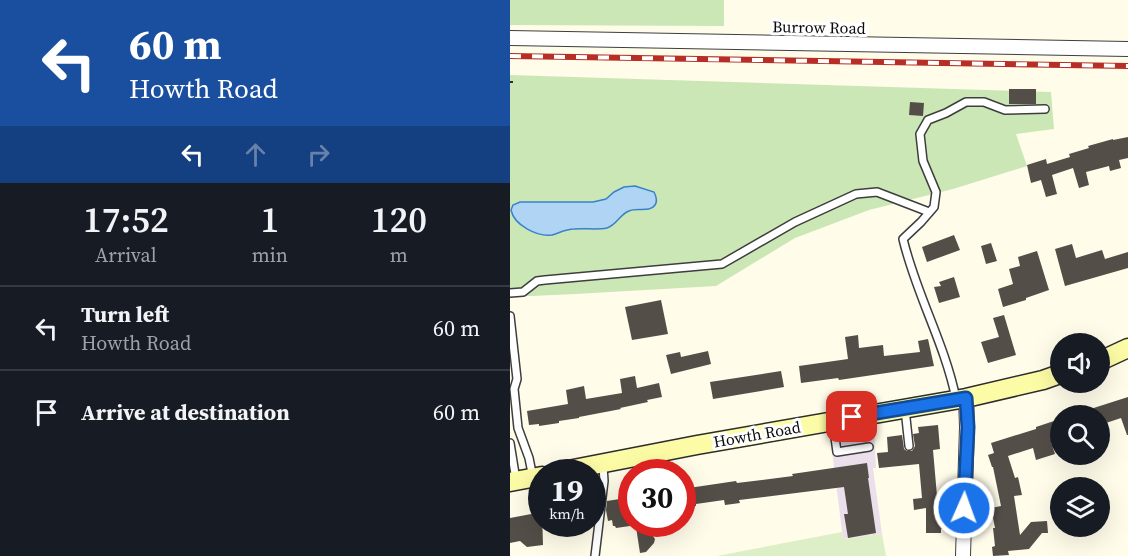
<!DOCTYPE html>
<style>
body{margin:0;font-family:"Source Serif 4",serif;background:#20242c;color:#f1f3f6;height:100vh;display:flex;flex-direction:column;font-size:22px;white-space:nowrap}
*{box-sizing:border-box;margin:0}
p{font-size:20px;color:#9ea1a6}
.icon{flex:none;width:33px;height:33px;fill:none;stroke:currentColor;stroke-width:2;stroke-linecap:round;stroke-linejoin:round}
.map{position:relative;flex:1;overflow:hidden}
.details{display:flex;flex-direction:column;background:#171b24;width:510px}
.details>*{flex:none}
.banner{background:#1a4fa0;color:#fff;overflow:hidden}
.fabs{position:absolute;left:540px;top:333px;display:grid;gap:12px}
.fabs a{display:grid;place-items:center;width:60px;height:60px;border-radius:50%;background:#171b24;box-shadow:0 6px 24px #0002;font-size:30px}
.speed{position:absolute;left:18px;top:459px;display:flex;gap:12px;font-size:30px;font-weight:700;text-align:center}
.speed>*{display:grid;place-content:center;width:78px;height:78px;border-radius:50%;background:#171b24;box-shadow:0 6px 24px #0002;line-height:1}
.speed small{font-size:15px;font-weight:400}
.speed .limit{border:9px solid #d22;background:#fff;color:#111}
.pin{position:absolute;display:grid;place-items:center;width:51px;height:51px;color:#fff;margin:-26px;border-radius:12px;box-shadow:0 3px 9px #0006}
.me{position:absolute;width:66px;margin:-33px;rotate:2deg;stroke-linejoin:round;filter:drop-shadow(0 0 4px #0008)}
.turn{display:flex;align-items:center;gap:21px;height:126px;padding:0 30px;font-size:27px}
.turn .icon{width:78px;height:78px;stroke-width:2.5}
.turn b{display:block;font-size:42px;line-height:51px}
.lanes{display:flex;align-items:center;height:57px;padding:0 30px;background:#0003;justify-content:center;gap:30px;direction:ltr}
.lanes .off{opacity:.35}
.eta{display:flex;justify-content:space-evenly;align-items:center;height:102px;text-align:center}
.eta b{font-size:36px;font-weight:600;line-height:42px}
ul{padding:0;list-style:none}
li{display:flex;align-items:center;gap:18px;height:84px;padding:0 30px;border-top:2px solid #363941}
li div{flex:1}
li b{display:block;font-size:22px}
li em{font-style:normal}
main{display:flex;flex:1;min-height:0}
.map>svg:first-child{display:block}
.industrial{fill:#eadfea}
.green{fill:#cbe7b5}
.pitch{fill:#ddefc7}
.water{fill:#b0d5f4;stroke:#3982ca;stroke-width:1.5}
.building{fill:#544e48}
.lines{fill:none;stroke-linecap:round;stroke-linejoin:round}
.service-casing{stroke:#3e3e3e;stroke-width:10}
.minor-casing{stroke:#3e3e3e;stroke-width:16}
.secondary-casing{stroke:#2d2d2d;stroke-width:21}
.path{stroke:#2d2d2d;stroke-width:2;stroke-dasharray:6 3;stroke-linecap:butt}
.service{stroke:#fff;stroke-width:7}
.minor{stroke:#fff;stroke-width:14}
.secondary{stroke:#fdfca6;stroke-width:18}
.rail-casing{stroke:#b72e27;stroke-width:6}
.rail{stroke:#fff;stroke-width:4;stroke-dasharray:11;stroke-linecap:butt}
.route-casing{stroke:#114b97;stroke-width:15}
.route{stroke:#1a73e8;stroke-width:10}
.labels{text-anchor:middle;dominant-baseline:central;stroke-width:6;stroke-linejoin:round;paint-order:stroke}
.street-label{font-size:16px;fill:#0b0b0b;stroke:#fff}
</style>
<main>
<section class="details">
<div class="banner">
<div class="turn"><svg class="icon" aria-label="left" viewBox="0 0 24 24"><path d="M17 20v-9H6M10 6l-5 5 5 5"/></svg><div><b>60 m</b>Howth Road</div></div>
<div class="lanes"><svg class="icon" aria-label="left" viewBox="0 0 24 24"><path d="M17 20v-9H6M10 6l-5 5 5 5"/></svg><svg class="icon off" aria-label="ahead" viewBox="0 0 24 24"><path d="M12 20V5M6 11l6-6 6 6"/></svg><svg class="icon off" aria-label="right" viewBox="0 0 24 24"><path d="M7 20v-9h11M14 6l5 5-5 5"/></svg></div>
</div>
<div class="eta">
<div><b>17:52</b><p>Arrival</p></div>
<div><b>1</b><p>min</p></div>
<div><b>120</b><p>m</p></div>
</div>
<ul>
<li><svg class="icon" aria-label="left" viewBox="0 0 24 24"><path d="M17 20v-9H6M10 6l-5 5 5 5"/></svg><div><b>Turn left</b><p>Howth Road</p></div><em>60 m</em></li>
<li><svg class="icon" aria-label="arrive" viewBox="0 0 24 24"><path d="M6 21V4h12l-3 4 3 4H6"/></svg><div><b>Arrive at destination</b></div><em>60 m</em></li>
</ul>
</section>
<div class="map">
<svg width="618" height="556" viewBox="0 0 618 556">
<rect width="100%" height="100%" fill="#fffcea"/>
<path class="industrial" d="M364 425 366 468H363L372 534 333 539 320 435Z"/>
<path class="green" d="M0 0H214V26L0 25Z
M0 75 541 92 544 129 506 134 517 166 443 189 359 210 285 238 206 286 65 294 22 296H0Z"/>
<path class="pitch" d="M332 532 333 539 372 534 376 556H207Z"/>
<path class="water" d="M125 186 144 192C146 196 148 201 145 205 140 213 126 207 119 211 110 214 107 225 97 228 87 230 75 228 64 229 56 229 49 233 42 235 27 237 4 225 1 210L3 205 10 202H83L96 199 104 192 114 187Z"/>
<path class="building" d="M499 89H526V104H499Z
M400 102 414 103 413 116 399 115Z
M618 137V158L609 160 611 168 600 171 599 166 576 172 579 185 569 188 563 168 542 175 547 194 536 197 531 180 521 183 517 165 536 159 537 164 560 157 559 154 579 148 578 146 603 139V140Z
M444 235 450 250 417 262 412 247Z
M481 243 487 261 476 264 471 246Z
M562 244 566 258 592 250 595 259 618 252V268L555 286 545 249Z
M527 251 539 290 516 298V300L493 307 488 289 503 284 499 269 510 266 508 257Z
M444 277 450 297 429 303 424 287 431 286 429 282Z
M151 300 158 334 122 340 115 307Z
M494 315 506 355 478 363 471 342 489 337 483 318Z
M348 335 349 348 373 345 374 356 410 352 408 341 418 339 424 366 329 380 328 378 291 383 289 366 338 359 335 337Z
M198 351 201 364 161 374 156 355 170 352 171 357Z
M271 371 274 387 203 399 200 382Z
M125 376 127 388 149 383 152 397 137 400 138 402 110 408 111 409 69 417V418L49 421V423L29 426V424L19 425 17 411 58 404 56 390 74 386 76 399 112 393 110 379Z
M618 397V435H617L611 418 590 425V416H568V413Z
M550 419V439L541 442 545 454 526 460 523 448 498 456 505 478 508 477 512 495 504 496 510 535 521 522 537 521 538 533H532L519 549 498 551 499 555 483 556 482 547 485 546 483 528H485L481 508 491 506 483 467H482L478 455 484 453 481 443 526 429V427Z
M428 425 430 449 423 450 427 496 433 529H431V533H416V508L404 510 403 499 412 498 409 464 369 468 367 453 378 452 377 437 392 435 394 449 397 451H402L405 446 403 434 409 433 408 427Z
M357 463 359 478H358L366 533 338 538 334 514H338L334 487 229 500 230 503 215 505 214 500 186 504V506L172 508V489L226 481 227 483 283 476 282 474Z
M116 498 120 526 106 528 105 526H103L102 520 98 521 96 510 97 501Z
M32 512 33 545 17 547 10 541 0 543V518Z
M126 527 143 536 145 539 144 543 136 552 130 553Z"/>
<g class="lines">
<g class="service-casing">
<path id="service" d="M0 293 13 292 27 281 35 280 212 264 285 222 346 194 367 192 419 212
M0 316 7 379 4 389 8 428 19 458 23 478
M446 399C435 344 406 294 393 239L411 222 424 207 426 192 413 161 410 134 418 120 436 113 456 102H474L495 110 535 109
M395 409 399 446
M323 423 327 452 359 447
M0 443 6 480
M85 556 94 481 93 466"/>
</g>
<g class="minor-casing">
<path id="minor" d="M0 38 618 49
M453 556 457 427 456 398"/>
</g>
<g class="secondary-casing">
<path id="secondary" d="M590 361 618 348
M48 472 187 445 456 398 533 380 550 374
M0 482 32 476"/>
</g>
<path class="path" d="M0 82H3"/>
<use href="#service" class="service"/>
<use href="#minor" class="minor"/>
<use href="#secondary" class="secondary"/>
<g class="rail-casing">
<path id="rail" d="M0 56 618 66"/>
</g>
<use href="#rail" class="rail"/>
</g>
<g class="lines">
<g class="route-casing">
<path id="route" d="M342 417 456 398 458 427 454 508"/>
</g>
<use href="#route" class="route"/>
</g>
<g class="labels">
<g class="street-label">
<text transform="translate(309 27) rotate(1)">Burrow Road</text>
<text transform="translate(247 434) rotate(-10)">Howth Road</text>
</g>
</g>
</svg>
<div class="fabs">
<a><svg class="icon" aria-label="sound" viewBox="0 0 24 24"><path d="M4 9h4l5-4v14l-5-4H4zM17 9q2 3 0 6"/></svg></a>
<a><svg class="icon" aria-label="search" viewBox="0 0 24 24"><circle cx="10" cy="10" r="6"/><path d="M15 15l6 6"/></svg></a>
<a><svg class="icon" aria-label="layers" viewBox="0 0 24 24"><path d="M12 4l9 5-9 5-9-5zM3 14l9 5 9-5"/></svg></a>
</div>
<div class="speed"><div>19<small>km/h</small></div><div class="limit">30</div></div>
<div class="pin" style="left:342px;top:417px;background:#d93025"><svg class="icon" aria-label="arrive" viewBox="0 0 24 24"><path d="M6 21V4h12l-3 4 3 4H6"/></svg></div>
<svg class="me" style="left:454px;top:508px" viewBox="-20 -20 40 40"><circle r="17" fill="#1a73e8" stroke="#fff" stroke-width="3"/><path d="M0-11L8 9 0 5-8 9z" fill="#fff"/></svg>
</div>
</main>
